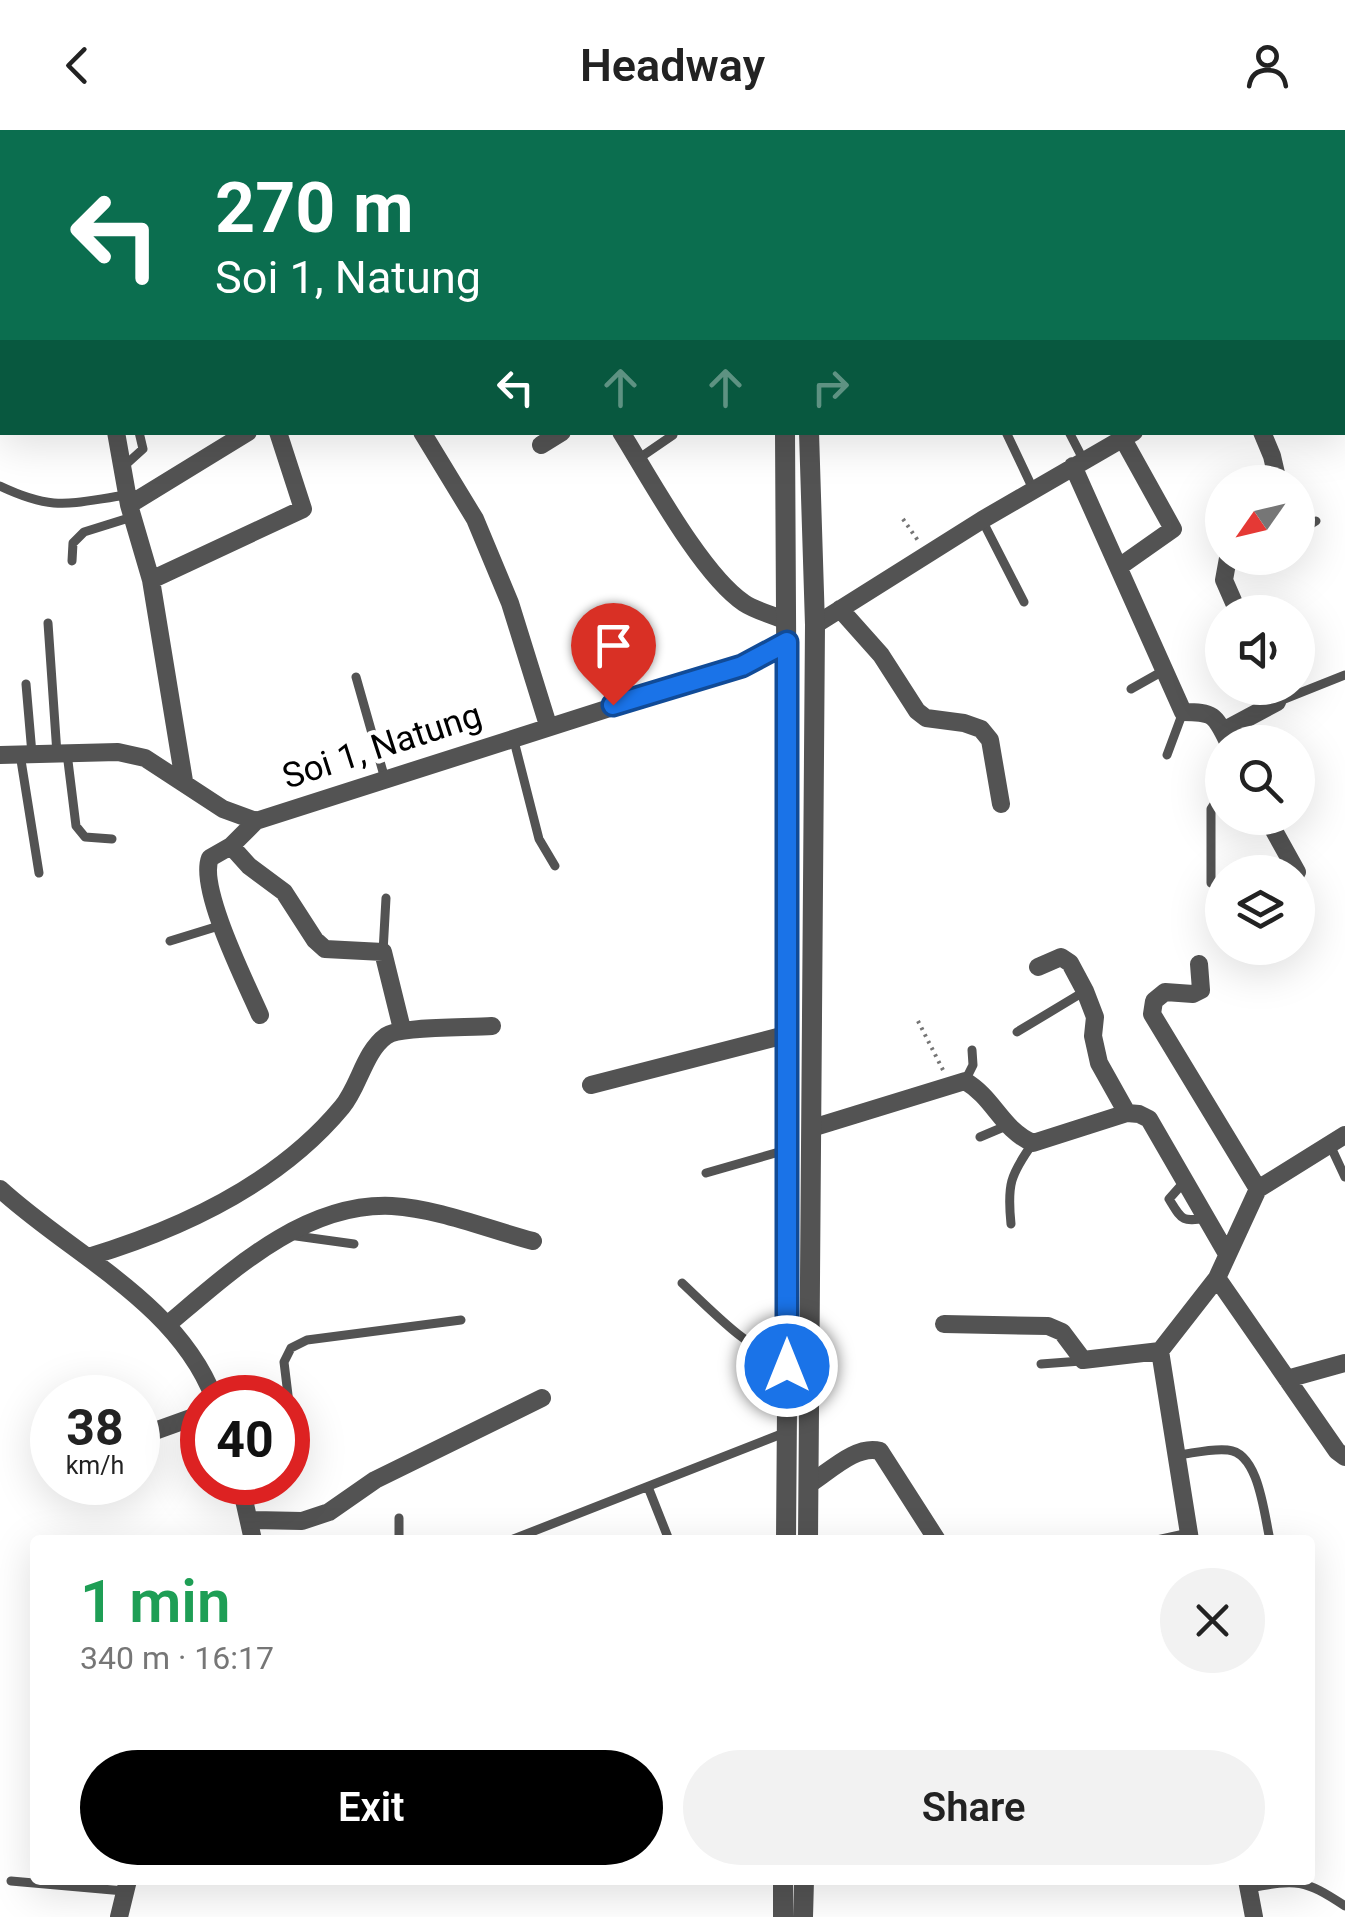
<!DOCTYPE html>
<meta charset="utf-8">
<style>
body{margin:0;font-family:Roboto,sans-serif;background:#f2f2f2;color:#222;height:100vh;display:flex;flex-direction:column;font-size:38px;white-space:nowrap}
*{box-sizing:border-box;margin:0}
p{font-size:32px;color:#767676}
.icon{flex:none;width:55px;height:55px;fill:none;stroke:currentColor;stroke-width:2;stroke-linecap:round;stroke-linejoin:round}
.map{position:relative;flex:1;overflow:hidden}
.sheet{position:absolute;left:30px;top:1405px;width:1285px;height:350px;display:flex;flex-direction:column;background:#fff;border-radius:10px;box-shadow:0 10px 40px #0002}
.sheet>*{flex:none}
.top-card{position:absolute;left:0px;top:0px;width:1345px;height:305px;box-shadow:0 10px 40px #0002;background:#0b6e4f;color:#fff;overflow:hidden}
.needle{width:65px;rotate:236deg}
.tools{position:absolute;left:1205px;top:335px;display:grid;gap:20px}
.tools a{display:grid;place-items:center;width:110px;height:110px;border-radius:50%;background:#fff;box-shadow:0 10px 40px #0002;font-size:50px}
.speed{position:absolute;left:30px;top:1245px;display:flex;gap:20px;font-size:50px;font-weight:700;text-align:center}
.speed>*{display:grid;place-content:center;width:130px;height:130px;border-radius:50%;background:#fff;box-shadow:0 10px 40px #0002;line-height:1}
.speed small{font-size:25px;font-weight:400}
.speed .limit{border:15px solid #d22;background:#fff;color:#111}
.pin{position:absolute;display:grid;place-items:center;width:85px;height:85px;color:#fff;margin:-102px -42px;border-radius:50% 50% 50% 0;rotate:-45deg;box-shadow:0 0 10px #0007}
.pin .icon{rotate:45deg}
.me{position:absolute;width:110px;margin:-55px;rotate:0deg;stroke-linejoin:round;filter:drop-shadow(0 0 8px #0008)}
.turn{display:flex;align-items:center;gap:35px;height:210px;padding:0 50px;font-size:45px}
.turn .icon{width:130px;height:130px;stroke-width:2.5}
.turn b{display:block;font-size:70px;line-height:85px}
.lanes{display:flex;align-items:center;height:95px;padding:0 50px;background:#0003;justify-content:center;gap:50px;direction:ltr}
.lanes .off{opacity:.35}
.round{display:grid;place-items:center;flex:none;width:105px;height:105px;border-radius:52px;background:#f2f2f2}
.headline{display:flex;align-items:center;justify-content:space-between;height:170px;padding:0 50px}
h1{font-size:60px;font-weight:600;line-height:75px;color:#1e9e55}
.cta{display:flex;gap:20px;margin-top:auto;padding:20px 50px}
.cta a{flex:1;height:115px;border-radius:60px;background:#000;color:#fff;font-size:40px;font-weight:600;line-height:115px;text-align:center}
.cta a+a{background:#f2f2f2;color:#222}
header{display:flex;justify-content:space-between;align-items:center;height:130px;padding:0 50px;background:#fff;font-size:45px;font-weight:600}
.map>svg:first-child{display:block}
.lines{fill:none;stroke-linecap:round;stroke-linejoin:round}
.path{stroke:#757575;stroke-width:4;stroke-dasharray:2.5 5;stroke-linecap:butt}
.service{stroke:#535353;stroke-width:9}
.minor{stroke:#535353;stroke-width:18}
.tertiary{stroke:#535353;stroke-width:20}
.route-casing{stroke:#114b97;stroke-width:25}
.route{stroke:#1a73e8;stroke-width:18}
.labels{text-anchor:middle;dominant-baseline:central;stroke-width:9;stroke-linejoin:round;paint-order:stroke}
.street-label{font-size:35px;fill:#000;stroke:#fff}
</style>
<header><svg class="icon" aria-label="back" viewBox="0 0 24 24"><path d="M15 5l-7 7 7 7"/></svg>Headway<svg class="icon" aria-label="person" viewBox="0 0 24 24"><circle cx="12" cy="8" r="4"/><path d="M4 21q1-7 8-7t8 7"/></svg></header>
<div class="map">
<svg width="1345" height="1787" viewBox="0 0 1345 1787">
<rect width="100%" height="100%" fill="#fff"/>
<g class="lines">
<path class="path" d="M903 389 919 412
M918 891 944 942"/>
<path class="service" d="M1006 302 1033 359
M1069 302 1084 331
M638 329 673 305
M122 338 143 319 139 302
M0 356C55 382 69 373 127 365
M982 390 1024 472
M1298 402 1316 391
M72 431 73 413 84 402 132 387
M48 493 57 624
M356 547 385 649
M26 554 32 624
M1131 559 1163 541
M1277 572 1345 545
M513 607 539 709 555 736
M67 623 76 696 85 707 112 709
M20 624 39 743
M1167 625 1183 582
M1211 753V679L1222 662
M170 811 222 795
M383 822 386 768
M1017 902 1085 861
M965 951 973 935 972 920
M980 1007 1006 996
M1330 1015 1345 1047
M706 1043 786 1020
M1185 1051 1169 1069C1182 1090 1181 1092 1206 1088
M1011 1094C1007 1055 1010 1045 1033 1013
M289 1105 354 1114
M682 1153C715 1184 744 1215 785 1234
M1041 1234 1081 1231
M288 1305 292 1298 284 1232 291 1218 307 1210 461 1190
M1179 1325C1194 1323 1213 1318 1228 1320 1259 1323 1264 1384 1270 1410
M648 1357 669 1410
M399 1388V1410
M511 1410 784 1303
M1157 1410 1189 1403
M11 1751 124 1761
M1250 1758C1297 1749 1304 1749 1345 1776"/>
<path class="minor" d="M221 0 222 2
M563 0 565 2
M1245 0 1246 2
M0 119 2 118
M0 152 2 153
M1342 185 1345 183
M116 302 129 375 151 450 184 651
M422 302 475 389 510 473 548 595
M621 302C649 347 702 445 744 473 756 481 773 485 787 491
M1262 302 1272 326 1278 352
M541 315 562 302
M1073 336 1183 582C1214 582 1215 585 1228 612
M129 375 248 302
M1228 428 1224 450 1238 482
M1119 437 1173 399 1123 309
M151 450 303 379 278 302
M840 479 881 525 917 581 926 588 964 593 981 599 990 610 1001 674
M815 495 982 390 1134 302
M1223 601 1277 572 1270 558
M0 625 118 622 145 628 223 679 256 691 741 536 787 512
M1267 688 1297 742
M256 691 231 716 210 728C198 758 246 853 260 885
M231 716 249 736 284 762 315 810 325 819 383 822 402 899
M1199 834 1201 860 1193 864 1165 862 1154 871 1152 884 1258 1059
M1038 837 1061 827 1070 833 1085 861 1095 887 1093 906 1099 933 1127 983
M591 955 789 904
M812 998 965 951C994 968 1002 1000 1033 1013L1127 983 1139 984 1149 989 1227 1124
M0 1059C72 1125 177 1172 214 1268
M88 1127C181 1099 279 1053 342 977 359 957 364 922 386 906 399 896 470 898 492 896
M1217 1148 1337 1321 1345 1327
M944 1194 1048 1196 1062 1202 1083 1230 1160 1221
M167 1195C230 1142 304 1072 392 1076 440 1079 487 1099 533 1111
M1287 1249 1345 1233
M138 1307 202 1284
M240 1352 253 1410
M808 1355C828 1343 856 1314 880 1321L937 1410
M250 1390 302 1391 329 1382 375 1350 542 1268
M1190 1410 1160 1221 1217 1148 1258 1059 1345 1005
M1247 1750 1254 1787
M119 1787 128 1750"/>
<path class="tertiary" d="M780 0V2
M801 0V2
M785 302 789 1019 786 1410
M808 1410 815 495 809 302
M783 1787V1750
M803 1787 804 1750"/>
</g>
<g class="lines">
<g class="route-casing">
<path id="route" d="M613 575 742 536 787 512V1236"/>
</g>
<use href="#route" class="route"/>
</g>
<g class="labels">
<g class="street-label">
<text transform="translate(382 616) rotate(-18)">Soi 1, Natung</text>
</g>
</g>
</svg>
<div class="tools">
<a><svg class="needle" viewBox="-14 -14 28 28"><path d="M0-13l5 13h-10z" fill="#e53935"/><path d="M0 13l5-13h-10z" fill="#767676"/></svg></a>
<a><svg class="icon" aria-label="sound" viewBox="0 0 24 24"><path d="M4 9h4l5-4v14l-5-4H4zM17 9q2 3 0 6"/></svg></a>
<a><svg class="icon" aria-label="search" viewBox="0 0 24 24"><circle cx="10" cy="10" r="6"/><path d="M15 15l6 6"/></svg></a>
<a><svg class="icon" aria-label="layers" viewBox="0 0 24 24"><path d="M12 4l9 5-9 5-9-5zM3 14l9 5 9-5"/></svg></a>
</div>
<div class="speed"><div>38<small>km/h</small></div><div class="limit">40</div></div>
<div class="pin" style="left:613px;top:575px;background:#d93025"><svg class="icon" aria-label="arrive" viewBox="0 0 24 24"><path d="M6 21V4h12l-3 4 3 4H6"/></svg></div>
<svg class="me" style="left:787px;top:1236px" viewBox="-20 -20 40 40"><circle r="17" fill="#1a73e8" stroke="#fff" stroke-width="3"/><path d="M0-11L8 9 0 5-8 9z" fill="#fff"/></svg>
<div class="top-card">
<div class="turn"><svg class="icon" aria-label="left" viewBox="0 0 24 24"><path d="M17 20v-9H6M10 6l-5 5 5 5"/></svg><div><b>270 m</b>Soi 1, Natung</div></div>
<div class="lanes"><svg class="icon" aria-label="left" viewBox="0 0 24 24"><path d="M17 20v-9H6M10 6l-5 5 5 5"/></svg><svg class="icon off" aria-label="ahead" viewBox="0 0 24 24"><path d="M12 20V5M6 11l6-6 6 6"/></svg><svg class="icon off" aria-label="ahead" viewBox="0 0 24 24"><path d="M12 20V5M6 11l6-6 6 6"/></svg><svg class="icon off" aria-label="right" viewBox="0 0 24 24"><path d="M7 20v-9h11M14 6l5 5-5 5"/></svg></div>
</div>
<section class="sheet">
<div class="headline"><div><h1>1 min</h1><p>340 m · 16:17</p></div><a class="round"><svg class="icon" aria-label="close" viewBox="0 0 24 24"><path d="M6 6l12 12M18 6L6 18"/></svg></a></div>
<div class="cta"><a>Exit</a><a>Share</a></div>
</section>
</div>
